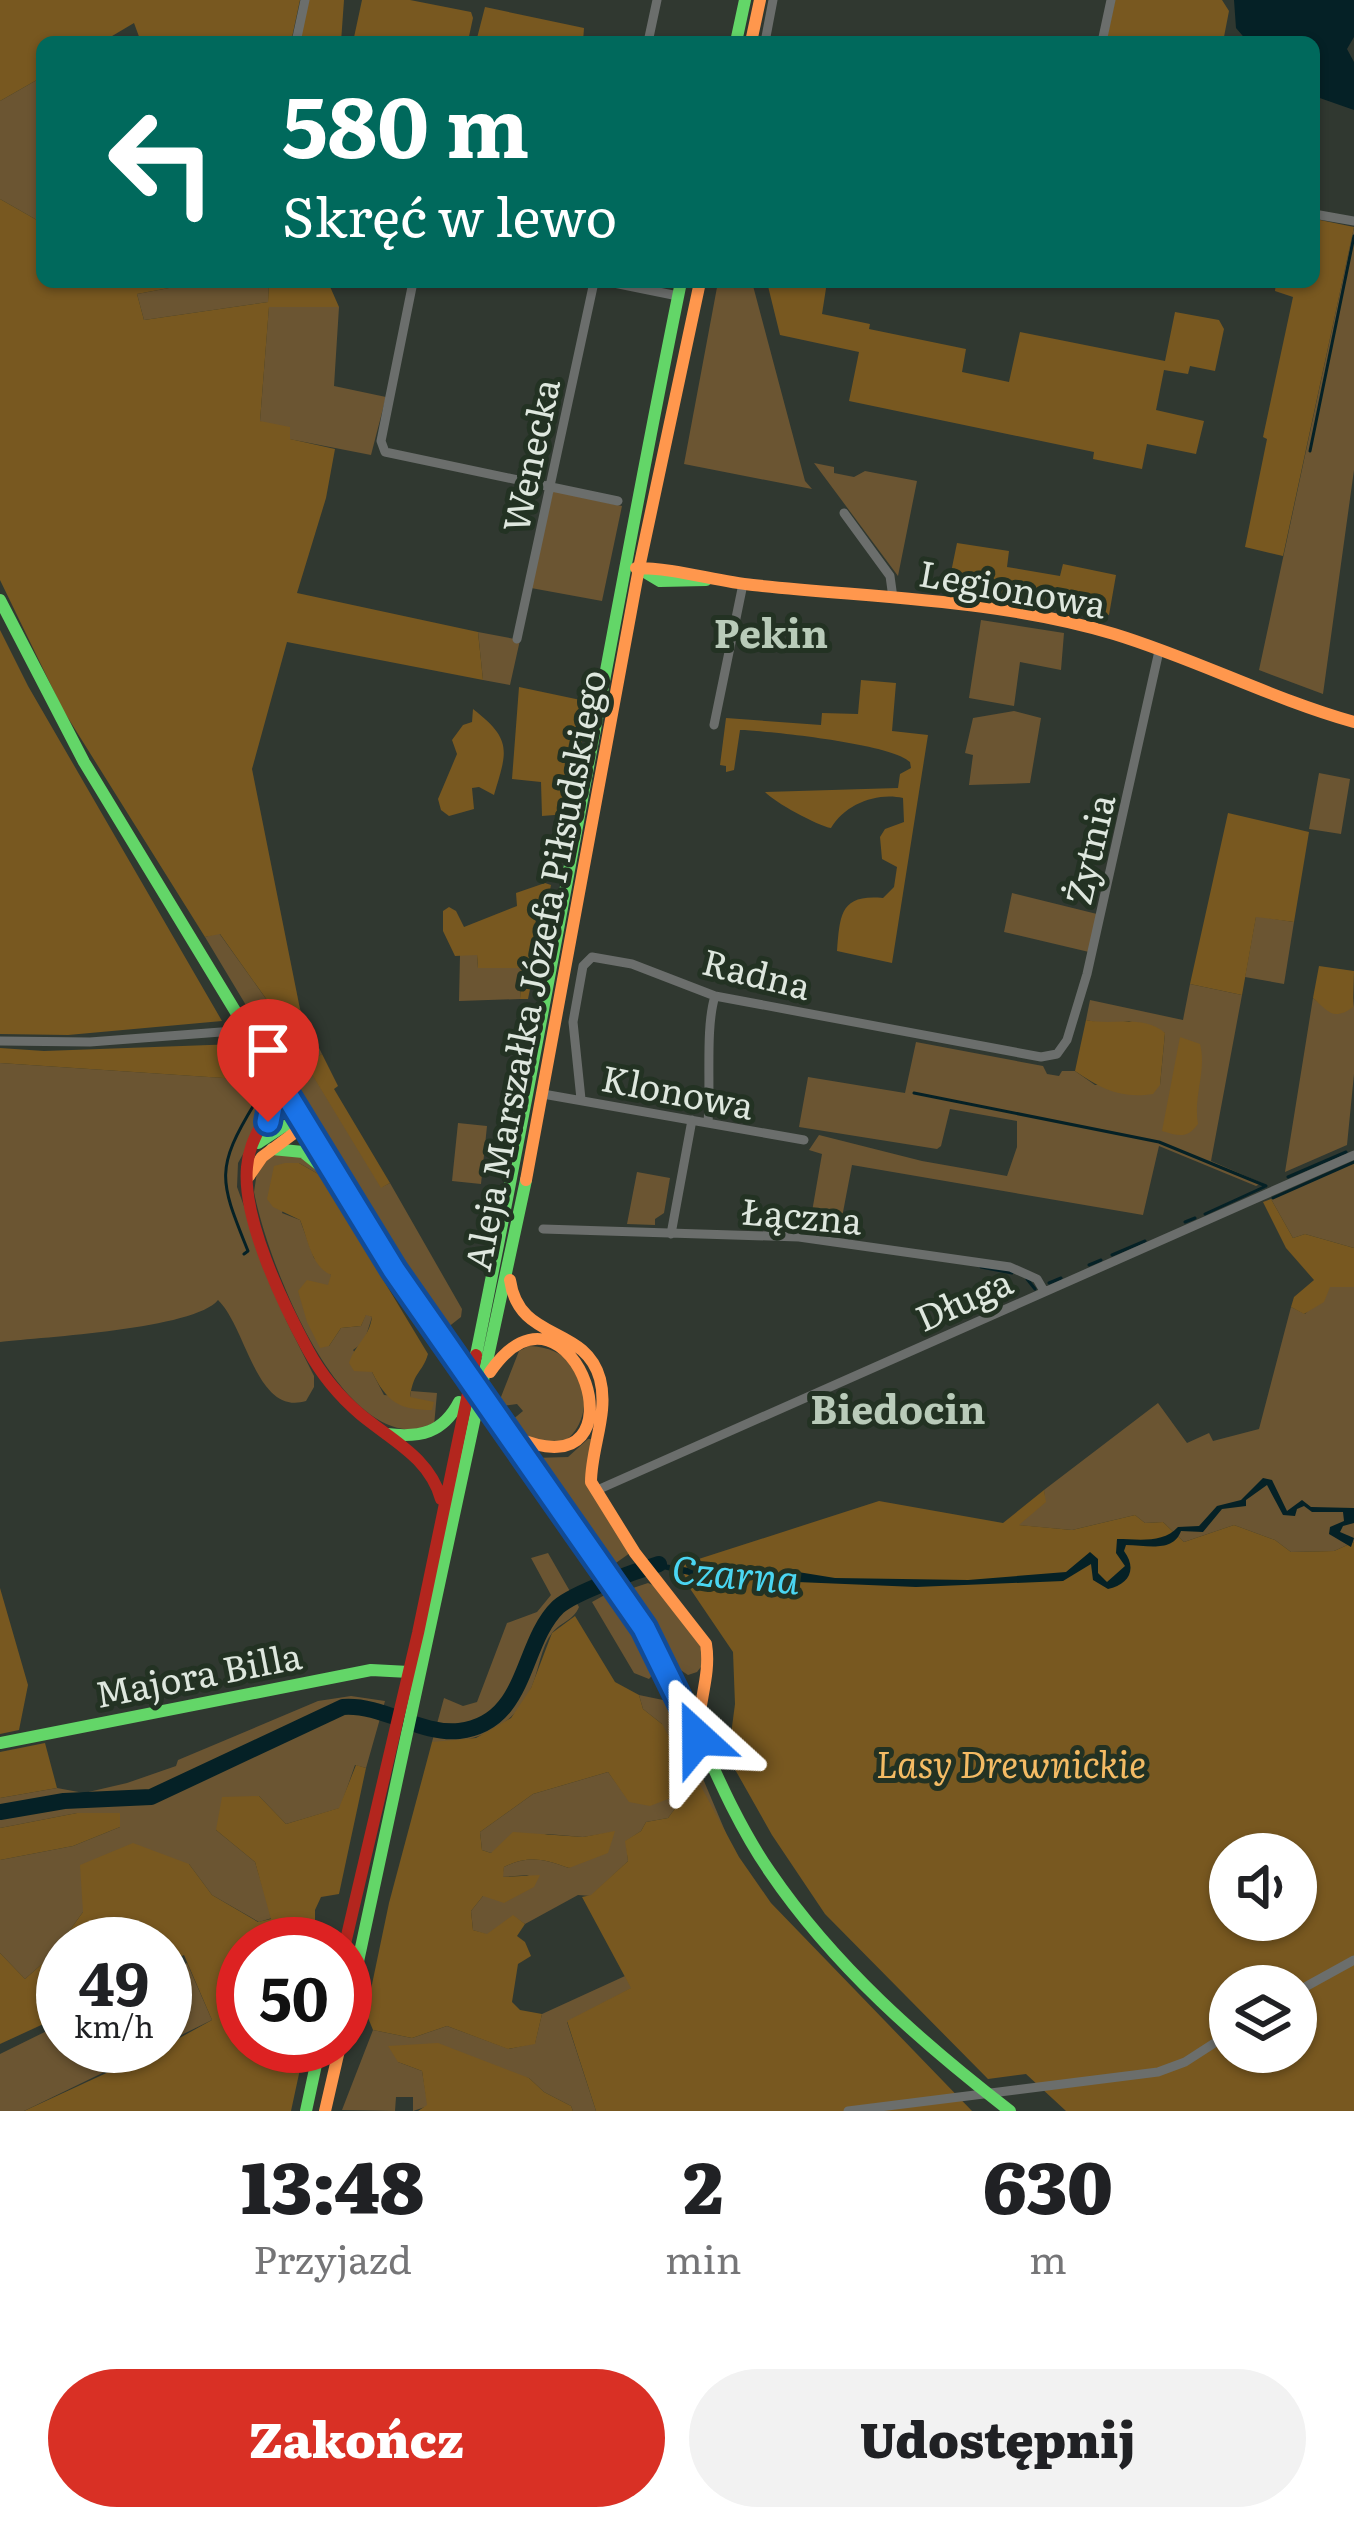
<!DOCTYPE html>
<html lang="pl">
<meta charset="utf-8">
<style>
body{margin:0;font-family:Literata,serif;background:#f2f2f2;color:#202124;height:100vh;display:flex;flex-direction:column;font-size:45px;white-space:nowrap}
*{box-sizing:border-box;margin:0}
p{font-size:39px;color:#757577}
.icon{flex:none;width:66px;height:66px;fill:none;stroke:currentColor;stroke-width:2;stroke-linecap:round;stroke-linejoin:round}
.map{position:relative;height:2111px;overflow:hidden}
.side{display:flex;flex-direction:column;background:#fff;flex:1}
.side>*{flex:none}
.top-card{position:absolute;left:36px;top:36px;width:1284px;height:252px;border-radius:18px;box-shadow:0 3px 9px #0004;background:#00695c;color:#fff;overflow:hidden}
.buttons{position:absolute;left:1209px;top:1833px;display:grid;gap:24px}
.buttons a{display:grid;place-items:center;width:108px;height:108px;border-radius:50%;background:#fff;box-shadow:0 3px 9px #0004;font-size:60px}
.speed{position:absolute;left:36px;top:1917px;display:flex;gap:24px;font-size:60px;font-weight:700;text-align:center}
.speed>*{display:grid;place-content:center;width:156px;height:156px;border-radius:50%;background:#fff;box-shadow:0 3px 9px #0004;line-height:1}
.speed small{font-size:30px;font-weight:400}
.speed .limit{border:18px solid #d22;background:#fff;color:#111}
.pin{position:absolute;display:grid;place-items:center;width:102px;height:102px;color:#fff;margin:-123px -51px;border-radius:50% 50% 50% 0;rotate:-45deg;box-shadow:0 0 12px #0007}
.pin .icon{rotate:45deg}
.me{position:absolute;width:132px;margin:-66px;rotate:336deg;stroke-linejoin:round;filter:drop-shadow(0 0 9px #0008)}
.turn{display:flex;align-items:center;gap:42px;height:252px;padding:0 48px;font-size:54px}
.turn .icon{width:156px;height:156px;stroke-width:2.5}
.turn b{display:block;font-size:84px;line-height:102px}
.eta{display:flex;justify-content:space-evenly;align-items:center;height:204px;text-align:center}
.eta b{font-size:72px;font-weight:800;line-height:84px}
.action{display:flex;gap:24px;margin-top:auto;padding:24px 48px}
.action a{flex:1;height:138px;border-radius:72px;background:#d93025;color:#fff;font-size:48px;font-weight:800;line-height:138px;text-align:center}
.action a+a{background:#f2f2f2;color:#202124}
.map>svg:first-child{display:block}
.green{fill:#6b5532}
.forest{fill:#785820;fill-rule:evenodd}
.water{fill:#052126}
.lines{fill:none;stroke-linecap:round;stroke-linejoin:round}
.stream{stroke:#052126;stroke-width:3}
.river{stroke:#052126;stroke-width:16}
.street{stroke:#6b6e6c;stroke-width:9}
.fast{stroke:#63d668;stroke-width:12}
.slow{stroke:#ff974d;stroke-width:12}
.jam{stroke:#b3261e;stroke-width:12}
.jam-bridge{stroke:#b3261e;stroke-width:12}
.route-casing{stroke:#114b97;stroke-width:30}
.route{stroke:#1a73e8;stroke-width:21}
.labels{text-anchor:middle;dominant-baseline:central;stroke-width:10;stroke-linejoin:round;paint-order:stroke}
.street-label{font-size:36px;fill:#dee7de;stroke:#233223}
.park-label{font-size:36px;font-style:italic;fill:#f4bb64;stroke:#233223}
.neighbourhood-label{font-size:39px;font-weight:bold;fill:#b9cbb9;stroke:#233223}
.water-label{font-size:39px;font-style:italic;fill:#4ad6f2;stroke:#233223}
</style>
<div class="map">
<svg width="1354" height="2111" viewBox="0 0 1354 2111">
<rect width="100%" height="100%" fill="#303830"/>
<path class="green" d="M42 77V223L0 199V101Z
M1354 227V470L1323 694 1259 670Z
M201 282H269L268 302 144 320 137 294Z
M718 282H752L805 481 812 489 684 464Z
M269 306 339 307 334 386 386 397 371 455 289 439 260 421Z
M814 463 834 467V473L854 477 865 471 917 481 898 576Z
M553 491 622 506 602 601 531 588Z
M981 620 1064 633 1061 670 1020 662 1014 706 969 698Z
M478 632 520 640 510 685 483 680Z
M1014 711 1041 718 1030 783 969 785 973 755 965 753 973 718Z
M1319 773 1350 779 1341 834 1309 829Z
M1012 893 1097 914 1089 952 1004 932Z
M1256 916 1294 922 1284 984 1245 977Z
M219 933 279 1017 300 1009 322 1054 306 1064 382 1187 390 1183 462 1309 461 1317 447 1328 360 1195 205 937Z
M460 955H477L478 968H522L520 999 459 1001Z
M1190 984 1242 995 1211 1161 1262 1183 1256 1186 1159 1146 1143 1215 852 1165 839 1233 809 1229 822 1154 809 1150 819 1135 922 1161 1007 1176 1017 1147V1121L950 1109 941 1146 937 1149 799 1127 808 1077 905 1093 916 1042 1043 1066 1047 1074 1059 1076 1062 1071H1075L1095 1085H1160L1165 1033 1129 1021 1108 1025 1086 1020 1090 1000 1183 1020Z
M1354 997V1074L1347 1145 1285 1172 1313 998 1318 1002 1353 1007Z
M0 1063 239 1079 255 1095H267L259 1126 238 1163 237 1187 286 1320 314 1376V1387L306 1401C256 1416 247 1328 218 1300 195 1329 43 1337 0 1342Z
M458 1123 487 1126 481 1184 452 1181Z
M296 1152 316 1167 320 1175 299 1163 282 1213 300 1220 314 1258 331 1275 329 1346 341 1328 361 1326 366 1314 372 1317 364 1342 353 1350 372 1372 384 1395 410 1397 411 1391 437 1393 434 1426C342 1460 267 1260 254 1192L257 1172 270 1156Z
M1354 1163V1248L1305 1234 1293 1238 1271 1199Z
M637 1172 670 1178 664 1213 655 1219V1225L627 1224Z
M1329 1287H1354V1542L1334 1551 1291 1552 1275 1540 1234 1525 1184 1542 1163 1522 1145 1523 1135 1515 1072 1530 1017 1525 1045 1502 1044 1490 1158 1403 1187 1443 1209 1433 1213 1441 1259 1429 1291 1307 1305 1314Z
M529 1346C626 1350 580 1502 511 1421L523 1411 517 1404 502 1406 499 1402 519 1351Z
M588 1439H593L587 1484 630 1553 613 1565 533 1458 568 1457Z
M548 1553 579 1607C573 1621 562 1621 552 1633 541 1647 539 1669 532 1686 514 1728 476 1744 432 1742L444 1698 463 1706 477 1702 507 1623 537 1612 551 1595 531 1558Z
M648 1583 655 1586 700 1645 704 1663 697 1672 688 1675 679 1669 630 1589Z
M610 1592 642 1638 655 1672 649 1679 634 1673 592 1602Z
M639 1695 663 1700 674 1710 728 1838 696 1780 668 1818 646 1822 641 1831 626 1841 628 1861 591 1896 578 1895 525 1924 513 1916 488 1935 473 1930 471 1911 483 1896 529 1875 502 1877 504 1867C529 1855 543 1859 569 1868L614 1832 583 1837 547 1834 491 1853 482 1850 480 1832 533 1794 608 1772 630 1802 662 1724 643 1709Z
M351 1696 385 1701 366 1768 355 1765 340 1808 286 1824 259 1796 216 1830 255 1862 272 1918 259 1922 212 1895 189 1864 83 1912 51 1956 25 1979 0 1953V1860L73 1846 120 1827 77 1813 0 1828V1798L57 1788 84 1793 127 1783 176 1766 178 1760 318 1701Z
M187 1963 212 2020 165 2043V1973Z
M625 1976 632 1988 567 2022 596 2111H573L571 2106 544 2092 529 2078 398 2062 422 2071 428 2106 413 2111V2097H396L395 2111 342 2110 373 2030 412 2038 447 2026 509 2049 535 2043 542 2014Z
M63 2023V2046H158L24 2111H0V2054Z"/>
<path class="forest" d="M0 0H300L291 42H141L134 23 102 42H42V77L0 101Z
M309 0H344L341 42H299Z
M362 0H410L471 12 473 18 468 41C429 36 392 42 353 42Z
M1115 0H1222L1229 11 1223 42H1106Z
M485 7 584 28 583 42H476Z
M0 199 42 223V282H201L137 294 144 320 268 302 269 282H328L339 307H269L260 421 290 427V439L335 449 326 498 297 593 478 632 483 680 287 642 252 769 300 1009 279 1017 220 934 205 937 63 710 0 580Z
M1320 220 1354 227 1283 556 1245 547 1267 439 1263 437 1293 297 1275 291 1276 282H1314Z
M767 282H827L822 314 870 324 869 329 966 349 962 372 1009 382 1020 332 1165 361 1175 312 1219 320 1224 329 1215 371 1190 366 1188 374 1164 370 1156 410 1204 421 1196 454 1147 444 1142 469 1093 459 1094 452 849 401 859 352 780 335Z
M957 543 1009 551 1007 567 1060 576 1063 564 1116 575 1109 615 1056 601 948 587Z
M0 630 28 686 222 1021 68 1035 0 1034Z
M861 680 896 683 892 731 928 735 892 963 837 951C840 915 840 894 883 898L894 887 897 867 882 859 880 837 885 829 904 822 903 798C877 792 845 804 831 828 818 826 774 802 765 792L898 788 900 774 911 768 910 762C892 744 771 731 740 730L734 770 726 772V766L720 765 726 718 821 725 822 713 858 714Z
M519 687 590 702 567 814 542 816 541 782 512 779Z
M473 709C513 740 507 751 494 795L479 787 472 788 474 809 449 816 441 810 438 799 457 754 452 740 463 725 472 722Z
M1228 813 1309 832 1294 922 1256 917 1242 995 1190 984Z
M545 883 551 885 528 999H520L522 968H478L477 955 455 956 443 931V911L449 907 456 911 464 927 517 906 516 893Z
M1319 966 1354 971 1353 1007C1333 1022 1327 1010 1313 998Z
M1086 1020C1113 1026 1143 1014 1165 1033L1160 1085 1153 1094C1121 1099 1101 1089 1075 1071Z
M1180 1037 1200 1044C1207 1071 1193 1096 1198 1124 1187 1139 1179 1136 1162 1131Z
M237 1044 260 1086 259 1092 246 1099 238 1079 0 1063V1048L44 1051Z
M322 1054 338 1086 334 1089 390 1183 381 1188 305 1063Z
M285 1163H299L320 1175 428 1354C422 1374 414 1370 410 1397L434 1402 432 1410C399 1410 387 1402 372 1372L354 1371 349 1363C355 1344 369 1338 372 1317L366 1315 361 1326 341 1328 329 1346 320 1348 307 1322 298 1291 307 1280 328 1285 331 1275C311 1266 308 1239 300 1220L273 1207 267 1199 274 1166Z
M1271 1199 1293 1238 1305 1234 1354 1248V1287H1330L1324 1302 1304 1314 1291 1307 1294 1297 1314 1280 1286 1248 1263 1202Z
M1044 1490 1046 1502 1019 1525 1072 1530 1135 1515 1145 1523 1163 1522 1184 1542 1234 1525 1275 1540 1291 1552 1334 1551 1354 1542V2111H1066L1026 2074 988 2079 825 1914 772 1835 728 1757 735 1704 733 1652 691 1590 680 1565 879 1501 1003 1523ZM1230 1854H1296V1920H1230ZM1230 1986H1296V2052H1230Z
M0 1588 28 1685 19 1730 0 1734Z
M575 1616 615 1682 639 1695 643 1709 662 1724 688 1771 673 1797 650 1806 629 1802 608 1772 533 1794 480 1832 482 1850 491 1853 513 1832 583 1837 615 1831 608 1853 569 1868C543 1859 529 1855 504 1867L503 1877 540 1875 534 1887 504 1903 483 1896 471 1911 473 1930 487 1934 513 1915 525 1924 517 1936 525 1942 531 1956 518 1964 512 2002 520 2010 542 2014 535 2044 508 2049 447 2026 412 2038 373 2030 366 2013 389 1903 432 1742 476 1738 511 1718 531 1688 552 1633Z
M45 1743 57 1788 0 1798V1752Z
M356 1765 366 1768 339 1894 321 1897 315 1910V1925L332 1929 328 1944H243V2046H305L291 2111H24L165 2046 212 2020 184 1955 165 1964V1944H63V2015L0 2044V1953L25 1979 51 1956 83 1912 80 1865 133 1843 189 1864 212 1895 258 1922 271 1919 255 1862 216 1830 222 1797 259 1796 286 1824 339 1808Z
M697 1779 739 1857 771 1903 972 2111H596L567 2021 631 1988 582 1897 591 1895 628 1861 625 1841 641 1831 646 1822 668 1818Z
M77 1813H120V1827L73 1846 0 1860V1828Z
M438 2043 529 2078 544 2092 571 2106 573 2111H418L427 2105 422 2071 398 2062 388 2046Z"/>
<path class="water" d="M1234 0H1354V37L1347 49 1354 62V110L1314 96V42H1248L1236 28Z
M1263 1478 1272 1480 1287 1511 1302 1500 1311 1507 1354 1508V1523L1343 1526 1340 1532 1354 1538 1351 1547 1329 1534 1330 1527 1344 1521 1343 1512H1312L1304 1506 1297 1509 1295 1516 1283 1515 1267 1485 1246 1500V1506L1222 1509 1203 1532 1181 1531C1173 1553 1147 1545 1126 1545L1124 1551C1138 1570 1128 1585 1108 1589L1093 1580 1091 1564 1063 1581 916 1587 702 1578 654 1567 651 1562 734 1575 798 1572 835 1578 968 1580 1066 1572 1090 1552 1098 1559V1573L1107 1582 1125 1566 1116 1553 1117 1539C1137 1539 1163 1544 1178 1527L1199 1526 1217 1506 1241 1500Z"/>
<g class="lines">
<path class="stream" d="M1310 451 1354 236
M914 1093 1159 1142 1266 1186
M1288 1177 1346 1152
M1273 1198 1354 1162
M1205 1214 1264 1187
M1185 1222 1195 1218
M244 1254 248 1251C220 1181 214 1170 255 1103
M1112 1255 1145 1241
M1089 1265 1101 1260
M981 1267 1012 1273
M1027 1279 1035 1289
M1049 1283 1061 1278"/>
<path class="river" d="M0 1812 64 1801 151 1797 343 1707C383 1704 420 1735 459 1731 528 1723 520 1644 558 1607 575 1592 636 1571 659 1564"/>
<path class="street" d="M296 42 305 0
M648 42 657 0
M765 42 773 0
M1102 42 1111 0
M1314 214 1354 221
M413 282 381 441 385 452 618 501
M609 282 678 296
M844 513 890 576 893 598
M517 639 594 282
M714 725 743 584
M0 1041 90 1042 247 1030
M543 1094 804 1140
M581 1099 573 1022 583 966 592 957 632 964 715 996 1041 1057 1057 1054 1067 1040 1087 974 1159 651
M708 1123C711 1085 705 1028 715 996
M543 1229 799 1237 1010 1267 1037 1279 1044 1291
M671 1234 692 1120
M595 1491 1354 1155
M1296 1992 1354 1960
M848 2111 1158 2072 1185 2062 1230 2033"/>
<path class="fast" d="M736 42 745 0
M640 569 660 581 706 580
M0 600 84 762 339 1182 439 1336
M258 1143 284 1126 305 1125
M272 1149 303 1152 328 1172
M476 1355C549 999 608 639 681 282
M507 1432C557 1501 612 1568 654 1643 696 1718 721 1801 770 1872 834 1966 921 2042 1010 2111
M387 1434C420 1438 443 1433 459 1402
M0 1743 371 1670 409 1672
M345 2022 526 1180
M306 2111 320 2046"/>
<path class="slow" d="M751 42 760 0
M636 568C676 568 714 581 753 585 874 598 997 599 1114 634 1196 659 1272 699 1354 722
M249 1176 262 1157 305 1125
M526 1180 639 568 700 282
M510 1280C519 1343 585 1324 600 1379 609 1413 591 1448 591 1482L635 1553 706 1644C711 1673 699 1701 698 1730
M490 1372C572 1253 654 1498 515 1437
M325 2111 340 2046"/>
<path class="jam" d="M266 1070C278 1121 251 1125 247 1167 242 1219 283 1304 308 1350 321 1374 339 1396 360 1414 391 1440 429 1457 441 1499
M345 1944 418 1633 476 1355"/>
<path class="jam-bridge" d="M439 1336 507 1432"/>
</g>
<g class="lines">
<g class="route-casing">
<path id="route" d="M268 1122 272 1101 260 1051 394 1270 644 1628 698 1738"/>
</g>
<use href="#route" class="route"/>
</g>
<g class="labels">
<g class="street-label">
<text transform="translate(529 455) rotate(-78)">Wenecka</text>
<text transform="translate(1013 587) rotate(10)">Legionowa</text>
<text transform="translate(1088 849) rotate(-77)">Żytnia</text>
<text transform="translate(533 970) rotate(-79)">Aleja Marszałka Józefa Piłsudskiego</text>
<text transform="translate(757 972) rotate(14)">Radna</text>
<text transform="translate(678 1090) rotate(11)">Klonowa</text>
<text transform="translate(802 1214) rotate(5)">Łączna</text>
<text transform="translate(963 1298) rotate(-24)">Długa</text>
<text transform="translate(198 1673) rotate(-11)">Majora Billa</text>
</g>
<g class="park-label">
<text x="1011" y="1762">Lasy Drewnickie</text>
</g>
<g class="neighbourhood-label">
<text x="771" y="631">Pekin</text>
<text x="898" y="1407">Biedocin</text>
</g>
<g class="water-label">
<text transform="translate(736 1572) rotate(5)">Czarna</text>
</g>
</g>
</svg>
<div class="buttons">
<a><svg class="icon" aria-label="sound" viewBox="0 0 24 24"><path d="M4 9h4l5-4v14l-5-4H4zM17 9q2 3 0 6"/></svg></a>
<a><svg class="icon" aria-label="layers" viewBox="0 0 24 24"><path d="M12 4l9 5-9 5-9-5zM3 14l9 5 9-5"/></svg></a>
</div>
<div class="speed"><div>49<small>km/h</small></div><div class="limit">50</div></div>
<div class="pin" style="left:268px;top:1122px;background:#d93025"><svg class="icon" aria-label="arrive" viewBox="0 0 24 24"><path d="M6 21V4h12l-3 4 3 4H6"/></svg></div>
<svg class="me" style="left:698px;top:1738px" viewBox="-20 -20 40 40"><path d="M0-17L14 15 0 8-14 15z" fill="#1a73e8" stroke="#fff" stroke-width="4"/></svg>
<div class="top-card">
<div class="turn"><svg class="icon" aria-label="left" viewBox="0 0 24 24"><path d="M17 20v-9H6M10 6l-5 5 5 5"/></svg><div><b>580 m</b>Skręć w lewo</div></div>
</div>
</div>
<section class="side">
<div class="eta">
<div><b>13:48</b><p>Przyjazd</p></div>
<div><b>2</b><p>min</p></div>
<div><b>630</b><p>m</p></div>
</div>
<div class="action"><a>Zakończ</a><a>Udostępnij</a></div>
</section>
